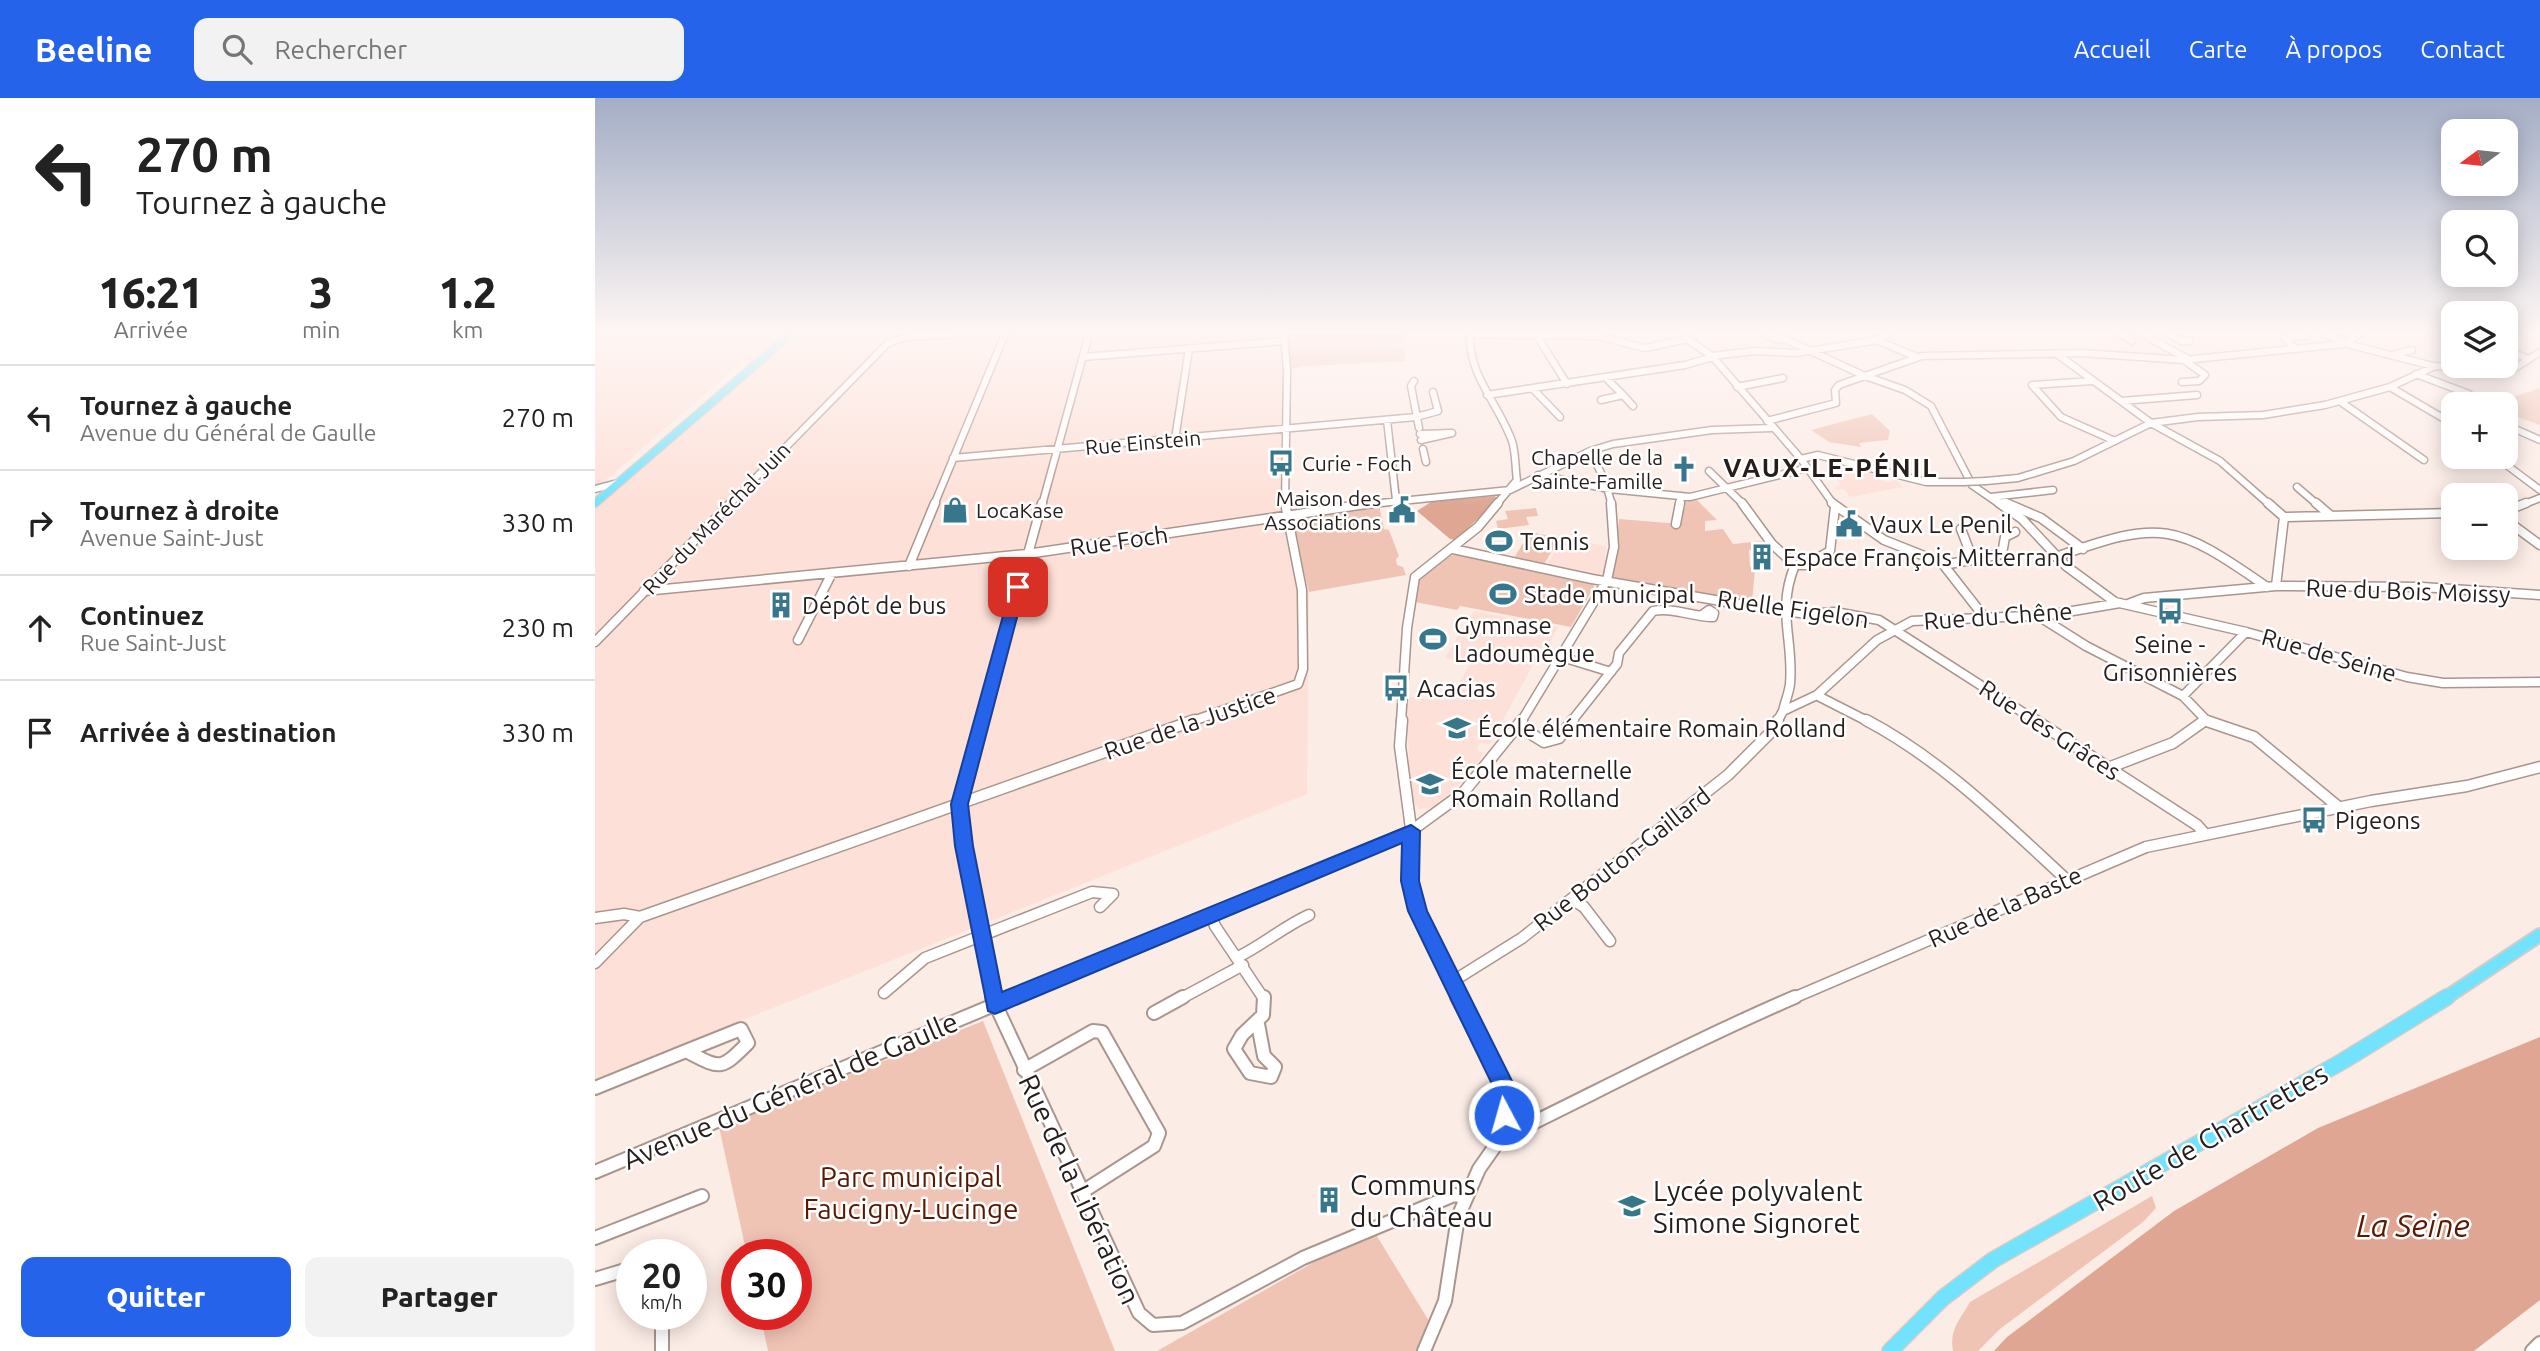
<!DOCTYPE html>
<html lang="fr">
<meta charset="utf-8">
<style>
body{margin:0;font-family:Ubuntu,sans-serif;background:#f2f2f2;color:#222;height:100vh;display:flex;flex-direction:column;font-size:26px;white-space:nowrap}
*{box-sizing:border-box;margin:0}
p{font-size:23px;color:#767676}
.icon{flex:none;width:38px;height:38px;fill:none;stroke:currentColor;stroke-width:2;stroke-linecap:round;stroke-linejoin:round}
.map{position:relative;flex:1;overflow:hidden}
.side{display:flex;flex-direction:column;background:#fff;width:595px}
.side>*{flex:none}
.guide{background:#fff;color:#222;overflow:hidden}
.needle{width:46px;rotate:255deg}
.fabs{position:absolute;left:1846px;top:21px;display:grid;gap:14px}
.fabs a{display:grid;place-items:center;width:77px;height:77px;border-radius:14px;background:#fff;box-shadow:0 4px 18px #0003;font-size:35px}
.speed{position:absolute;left:21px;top:1141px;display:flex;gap:14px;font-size:35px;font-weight:700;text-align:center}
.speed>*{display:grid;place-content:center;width:91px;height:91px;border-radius:50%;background:#fff;box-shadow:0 4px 18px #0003;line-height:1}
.speed small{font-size:18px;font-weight:400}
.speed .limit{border:10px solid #d22;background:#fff;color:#111}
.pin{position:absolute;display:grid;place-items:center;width:60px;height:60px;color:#fff;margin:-30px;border-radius:14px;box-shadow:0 4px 10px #0006}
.me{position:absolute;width:77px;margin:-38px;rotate:354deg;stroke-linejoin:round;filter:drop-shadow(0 0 5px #0008)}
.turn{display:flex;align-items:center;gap:24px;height:147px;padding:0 21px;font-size:32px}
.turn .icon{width:91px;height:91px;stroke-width:2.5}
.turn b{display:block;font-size:49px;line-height:60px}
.eta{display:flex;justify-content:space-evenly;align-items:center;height:119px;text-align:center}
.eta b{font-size:42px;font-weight:800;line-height:49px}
.primary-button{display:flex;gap:14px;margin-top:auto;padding:14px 21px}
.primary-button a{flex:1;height:80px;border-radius:14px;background:#2563eb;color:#fff;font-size:28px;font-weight:800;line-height:80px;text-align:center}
.primary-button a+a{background:#f2f2f2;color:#222}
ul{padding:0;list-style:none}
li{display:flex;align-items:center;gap:21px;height:105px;padding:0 21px;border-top:2px solid #e0e0e0}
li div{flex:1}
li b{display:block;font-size:26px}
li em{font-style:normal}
header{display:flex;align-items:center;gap:42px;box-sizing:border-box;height:98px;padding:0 35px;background:#2563eb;color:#fff}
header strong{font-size:33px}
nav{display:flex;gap:38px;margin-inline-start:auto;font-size:24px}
.search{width:490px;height:63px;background:#f2f2f2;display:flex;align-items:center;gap:18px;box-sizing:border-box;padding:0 24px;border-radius:14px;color:#767676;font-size:26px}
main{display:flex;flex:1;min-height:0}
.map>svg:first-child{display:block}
.built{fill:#fde0d7}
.green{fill:#f0c4b5}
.water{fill:#dea693}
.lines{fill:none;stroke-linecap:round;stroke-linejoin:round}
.minor-far3-casing{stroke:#a8968f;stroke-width:9}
.minor-far2-casing{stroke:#a8968f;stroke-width:11}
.minor-far1-casing{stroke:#a8968f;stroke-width:13}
.minor-casing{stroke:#a8968f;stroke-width:16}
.major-far2-casing{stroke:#cfcecd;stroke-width:10}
.major-far1-casing{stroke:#cfcecd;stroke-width:16}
.major-casing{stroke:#cfcecd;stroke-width:18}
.minor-far3{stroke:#fff;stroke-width:6}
.minor-far2{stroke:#fff;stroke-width:8}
.minor-far1{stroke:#fff;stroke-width:10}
.minor{stroke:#fff;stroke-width:12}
.major-far2{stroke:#72e2fd;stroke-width:7}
.major-far1{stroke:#72e2fd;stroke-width:12}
.major{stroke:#72e2fd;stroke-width:15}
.minor-bridge-casing{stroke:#a8968f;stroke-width:9;stroke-linecap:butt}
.minor-bridge{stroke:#fff;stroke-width:6}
.route{fill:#2563eb;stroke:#184099;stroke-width:2}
.labels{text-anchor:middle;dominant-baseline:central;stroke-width:5;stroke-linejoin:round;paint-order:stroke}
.far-street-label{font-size:21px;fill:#261e1c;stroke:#fff}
.far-poi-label{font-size:21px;fill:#261e1c;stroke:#fff;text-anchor:end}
.poi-label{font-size:24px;fill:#261e1c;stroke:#fff;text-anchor:start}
.street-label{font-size:24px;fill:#261e1c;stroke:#fff}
.far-district-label{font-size:26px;font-weight:bold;letter-spacing:2px;fill:#261e1c;stroke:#fff}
.near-street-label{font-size:28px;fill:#261e1c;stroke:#fff}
.near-park-label{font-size:28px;fill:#591800;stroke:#fff}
.near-poi-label{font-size:28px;fill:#261e1c;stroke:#fff;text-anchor:start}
.near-water-label{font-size:32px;font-style:italic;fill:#5b1a00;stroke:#fff}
</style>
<header>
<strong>Beeline</strong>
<div class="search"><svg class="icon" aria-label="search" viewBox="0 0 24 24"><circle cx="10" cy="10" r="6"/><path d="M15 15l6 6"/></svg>Rechercher</div>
<nav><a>Accueil</a><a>Carte</a><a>À propos</a><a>Contact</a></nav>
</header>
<main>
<section class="side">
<div class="guide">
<div class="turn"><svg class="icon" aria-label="left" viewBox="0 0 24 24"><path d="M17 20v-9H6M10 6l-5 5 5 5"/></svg><div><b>270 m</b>Tournez à gauche</div></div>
</div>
<div class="eta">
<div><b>16:21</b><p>Arrivée</p></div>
<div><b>3</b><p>min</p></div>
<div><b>1.2</b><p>km</p></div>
</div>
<ul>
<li><svg class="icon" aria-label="left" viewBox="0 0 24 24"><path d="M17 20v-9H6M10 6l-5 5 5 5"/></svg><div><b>Tournez à gauche</b><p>Avenue du Général de Gaulle</p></div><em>270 m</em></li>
<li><svg class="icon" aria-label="right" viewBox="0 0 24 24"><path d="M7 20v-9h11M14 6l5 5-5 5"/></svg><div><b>Tournez à droite</b><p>Avenue Saint-Just</p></div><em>330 m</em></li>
<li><svg class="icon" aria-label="ahead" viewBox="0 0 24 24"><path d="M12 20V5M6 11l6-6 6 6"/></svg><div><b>Continuez</b><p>Rue Saint-Just</p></div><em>230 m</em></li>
<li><svg class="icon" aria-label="arrive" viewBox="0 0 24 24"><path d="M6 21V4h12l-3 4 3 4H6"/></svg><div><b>Arrivée à destination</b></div><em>330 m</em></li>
</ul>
<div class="primary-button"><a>Quitter</a><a>Partager</a></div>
</section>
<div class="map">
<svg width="1945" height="1253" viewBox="0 0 1945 1253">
<rect width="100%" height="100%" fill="#fcece6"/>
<path class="built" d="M0 236H179L5 387H0Z
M210 236H688L685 414 687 424 697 427 714 494 712 696 0 981V408L169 262Z
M1280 372 1290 384 1301 382 1308 389 1255 399 1249 391 1242 392 1240 389 1246 387 1240 378Z
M967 440 1011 448 1009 474 1001 478 952 467Z
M879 513 963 529 953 548H948L895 646 885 645 883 648 882 653 889 655 877 674 841 709 824 711 818 704 815 682 811 598 833 601 847 597 851 592H860L875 566 850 560Z"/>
<path class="green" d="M691 236H812L808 243 789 249 810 250V263L711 268 695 271Z
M1945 290V327L1911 315V306H1897Z
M1277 316 1295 333 1293 342 1264 345 1266 349 1234 344 1216 332Z
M1089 400H1100L1122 422 1110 423V433L1128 431 1138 446 1167 443 1171 450 1154 452 1155 468 1160 471 1157 505 1017 479 1024 421 1085 426Z
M784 407 789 431 794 432 804 458 801 461 802 467 808 469 811 477 714 494 697 427 706 419Z
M941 410 943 418 931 419 934 427 903 431 901 423 913 421 910 413Z
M935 434 965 440 949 466 919 460Z
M863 456 998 485 999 489 976 529 865 508 862 512 820 504 825 479 854 458Z
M388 923 520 1253H173L165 1216H201V1157H152L124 1029Z
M1557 1098 1561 1110 1548 1124 1405 1231 1383 1253H1358C1354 1231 1365 1222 1375 1204Z
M780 1135 834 1223 825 1253H562L744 1150Z"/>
<path class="water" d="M899 398 904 400 861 442 855 441 822 413 836 404Z
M1945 939V1202L1879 1253H1399L1412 1239 1579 1113 1723 1030Z"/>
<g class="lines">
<g class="minor-far3-casing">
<path id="minor-far3" d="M689 236 692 273 690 407
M875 236 1003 238 1050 250 1092 241
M875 236C873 278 904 306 917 343 921 356 920 369 922 382L901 407
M1091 236 1092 241 1117 258 1206 361 1239 407
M1170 236 1184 242
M1179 236 1270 278 1310 292 1336 308 1377 387 1406 407
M1526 236 1537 243
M1547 236 1593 261
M1574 236 1586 243H1594
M1730 236 1756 247 1838 268
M942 238 972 286
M1281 242 1322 259
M1698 249 1689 239 1712 238
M1911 251 1933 261
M1462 256 1556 325 1625 363 1675 407
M1798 257 1817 252
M1117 258 1160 253 1201 255 1277 243 1294 236
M488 259 689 243
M1821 276 1874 296
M819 283 816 288 824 330
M1497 283 1437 287 1466 319 1520 343
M1587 284 1604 283 1610 277 1589 262
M1142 289 1188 280
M1795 289 1858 326
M938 291 965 319
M892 297 1090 267 1118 259
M1028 297 1038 308
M1006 302 1028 297 1011 280
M1526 303 1602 297
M1746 304 1829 362
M792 322 801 402
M1172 323 1241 305 1240 292 1244 287 1327 258 1487 255 1589 262 1749 246 1765 236
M1911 327 1945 342
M825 336 857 335 826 342
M580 341 594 251
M828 351 831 364
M995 353 1010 383 1017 407
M1901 359 1945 392
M358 360 821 319 843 313 838 294
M1206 361 1223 357 1331 384H1368
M1114 373 1149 407
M943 377 1014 391 1095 399 1213 370
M1391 383 1423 380 1479 363 1556 325 1603 319 1668 317 1730 307 1795 289 1840 268 1907 273 1920 270 1945 254
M1702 389 1723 407
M0 391 23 385
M1396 399 1458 392
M1408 404 1415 407
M134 407 293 245 312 239 359 236
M339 407 410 236
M447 407 494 236
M766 407 915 392 995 353 1018 346 1117 332 1176 330
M1084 407 1086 398
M1927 407 1945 400"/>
</g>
<g class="minor-far2-casing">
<path id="minor-far2" d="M1147 405 1177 446 1200 467
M1237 405 1289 442 1347 465 1390 520
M1404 405 1427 421 1471 468 1520 504 1651 534 1812 579 1848 585 1945 584
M1411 405 1446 420 1488 451
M1673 405 1689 419
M1721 405 1735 417
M1911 413 1931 405
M1689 419 1858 415
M1911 422 1945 447
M1081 426 1085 405
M1366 431 1378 462
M858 451 997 481 1161 509 1212 516 1240 514 1284 522 1443 624
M1461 459C1567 421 1580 425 1672 489
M1200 467H1211L1235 453 1240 409
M1349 467 1407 456 1410 439 1420 434
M314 468 340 405
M1681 488 1827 489 1945 497
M49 493 432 456 778 405
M1533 506 1549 500 1681 488 1689 419
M1442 517 1491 548 1588 598 1613 624
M203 542 237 475
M0 544 136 405
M967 559 1016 574
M1223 598 1274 624
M1588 598 1651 534
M1188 613C1190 604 1194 595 1195 586 1199 542 1181 512 1200 467
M387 624 447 405
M595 624 703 586 708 571 707 492 690 405
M806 624 812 530 820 479 883 429 903 405
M926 624 1012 482 1019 449 1016 405
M976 624 1022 566 1024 555 1058 513C1079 509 1097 519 1118 519L1119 515 1114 512 1106 518
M1182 624 1188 613 1222 597 1282 542 1317 523 1454 517 1525 505"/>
</g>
<g class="minor-far1-casing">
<path id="minor-far1" d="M387 622 364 706 397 901
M807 622 805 648 817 738V798L863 901
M1271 622C1347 662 1410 725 1473 783
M1440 622 1602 727 1610 736
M1609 622 1659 639 1746 711
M924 628 949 644 964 640 978 622
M1513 670 1578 645 1609 623
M977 801 989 809 1015 843
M616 817 620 828 669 901
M0 820 29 816 45 819 600 622
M643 859C669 846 688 829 714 817
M0 865 45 819
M855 885 927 840 1133 677 1179 631 1183 622
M289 895 330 860 497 794 518 796 505 809
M414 901 816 733 868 695 927 622
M585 901 648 867
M1196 901 1551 749 1776 703 1872 688 1945 669"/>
</g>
<g class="minor-casing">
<path id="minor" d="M397 899 544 1215 558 1227 587 1225 708 1160 859 1097 870 1099
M559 915 588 899
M663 926 669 958 680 969 676 979 655 975 639 951 647 937 668 917 669 899
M146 931 153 945C125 973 126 971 91 953Z
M429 972 498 933 507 934 564 1035 559 1048 487 1094
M0 990 91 953
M905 1041C1004 993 1100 942 1200 899
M0 1074 418 899
M0 1140 107 1098
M0 1181 37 1170
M67 1216V1253
M829 1253 850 1203 863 1119 884 1071 905 1041 910 1005 907 985 862 899
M1937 1253 1945 1245"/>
</g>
<g class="major-far2-casing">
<path id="major-far2" d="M0 405 196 236"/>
</g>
<g class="major-far1-casing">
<path id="major-far1" d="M1849 901 1945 837"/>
</g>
<g class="major-casing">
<path id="major" d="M1295 1253 1348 1200 1398 1162 1748 963 1852 899"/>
</g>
<use href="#minor-far3" class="minor-far3"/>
<use href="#minor-far2" class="minor-far2"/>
<use href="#minor-far1" class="minor-far1"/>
<use href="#minor" class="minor"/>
<use href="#major-far2" class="major-far2"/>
<use href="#major-far1" class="major-far1"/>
<use href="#major" class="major"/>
<g class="minor-bridge-casing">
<path id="minor-bridge" d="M1368 384 1391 383"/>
</g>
<use href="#minor-bridge" class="minor-bridge"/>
</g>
<linearGradient id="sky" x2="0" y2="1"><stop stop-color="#a4aec6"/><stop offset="0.57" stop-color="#fef6f4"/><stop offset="1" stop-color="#fef6f4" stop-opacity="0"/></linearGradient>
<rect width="1945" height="411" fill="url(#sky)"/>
<path class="route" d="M423 485 430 489 373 706 378 748 407 894 816 727 825 733 824 783 832 813 918 985 921 1017 917 1024 909 1028 902 1024 897 986 813 813 806 783 807 745 407 913 400 916 393 913 360 748 356 706 416 489Z"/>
<defs>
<g id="bus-bare" transform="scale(2.1)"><path d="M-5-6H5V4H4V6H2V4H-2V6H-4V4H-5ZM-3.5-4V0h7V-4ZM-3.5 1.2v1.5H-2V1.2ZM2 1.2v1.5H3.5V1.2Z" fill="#37768b" stroke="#fff" stroke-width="2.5" paint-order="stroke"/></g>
<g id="church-bare" transform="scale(2.1)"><path d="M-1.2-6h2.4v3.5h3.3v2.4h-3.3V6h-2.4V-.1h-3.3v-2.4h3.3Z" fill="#37768b" stroke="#fff" stroke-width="2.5" paint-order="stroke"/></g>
<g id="shop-bare" transform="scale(2.1)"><path d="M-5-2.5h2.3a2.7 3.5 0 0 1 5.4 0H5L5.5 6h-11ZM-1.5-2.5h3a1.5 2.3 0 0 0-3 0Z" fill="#37768b" stroke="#fff" stroke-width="2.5" paint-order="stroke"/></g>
<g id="civic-bare" transform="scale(2.1)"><path d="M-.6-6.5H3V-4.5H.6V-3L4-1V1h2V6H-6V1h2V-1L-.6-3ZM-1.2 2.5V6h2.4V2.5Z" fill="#37768b" stroke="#fff" stroke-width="2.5" paint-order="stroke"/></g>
<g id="stadium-bare" transform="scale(2.1)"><path d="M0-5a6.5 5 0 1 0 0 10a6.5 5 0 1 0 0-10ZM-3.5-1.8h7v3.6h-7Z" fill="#37768b" stroke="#fff" stroke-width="2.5" paint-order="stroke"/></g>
<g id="building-bare" transform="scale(2.1)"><path d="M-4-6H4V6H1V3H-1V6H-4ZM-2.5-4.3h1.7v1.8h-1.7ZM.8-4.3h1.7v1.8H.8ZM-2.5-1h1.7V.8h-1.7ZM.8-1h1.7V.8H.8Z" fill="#37768b" stroke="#fff" stroke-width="2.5" paint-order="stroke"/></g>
<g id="school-bare" transform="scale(2.1)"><path d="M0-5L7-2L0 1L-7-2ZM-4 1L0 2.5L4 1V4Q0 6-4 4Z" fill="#37768b" stroke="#fff" stroke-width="2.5" paint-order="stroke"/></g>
</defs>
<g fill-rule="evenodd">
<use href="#bus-bare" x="686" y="365"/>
<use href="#church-bare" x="1089" y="371"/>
<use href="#shop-bare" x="360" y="412"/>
<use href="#civic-bare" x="807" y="412"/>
<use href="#civic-bare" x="1254" y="426"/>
<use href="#stadium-bare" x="904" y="443"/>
<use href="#building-bare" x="1167" y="459"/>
<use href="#stadium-bare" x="908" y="496"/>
<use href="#building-bare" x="186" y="507"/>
<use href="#bus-bare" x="1575" y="513"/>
<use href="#stadium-bare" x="838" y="541"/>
<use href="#bus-bare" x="801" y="590"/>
<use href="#school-bare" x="862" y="630"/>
<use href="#school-bare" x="835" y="686"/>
<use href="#bus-bare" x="1719" y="722"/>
<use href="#building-bare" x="734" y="1102"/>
<use href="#school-bare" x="1037" y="1108"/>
</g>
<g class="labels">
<g class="far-street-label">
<text transform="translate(548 344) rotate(-5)">Rue Einstein</text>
<text transform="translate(121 420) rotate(-46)">Rue du Maréchal Juin</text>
</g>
<g class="far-poi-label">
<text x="1068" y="359">Chapelle de la<tspan x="1068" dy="24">Sainte-Famille</tspan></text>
<text x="707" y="365" text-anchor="start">Curie - Foch</text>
<text x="786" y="400">Maison des<tspan x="786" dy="24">Associations</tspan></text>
<text x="381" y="412" text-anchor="start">LocaKase</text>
</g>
<g class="poi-label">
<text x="1275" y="426">Vaux Le Penil</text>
<text x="925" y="443">Tennis</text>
<text x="1188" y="459">Espace François Mitterrand</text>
<text x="929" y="496">Stade municipal</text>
<text x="207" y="507">Dépôt de bus</text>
<text x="859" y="527">Gymnase<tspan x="859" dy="28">Ladoumègue</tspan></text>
<text x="1575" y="546" text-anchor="middle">Seine -<tspan x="1575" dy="28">Grisonnières</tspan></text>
<text x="822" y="590">Acacias</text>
<text x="883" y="630">École élémentaire Romain Rolland</text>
<text x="856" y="672">École maternelle<tspan x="856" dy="28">Romain Rolland</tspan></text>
<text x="1740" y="722">Pigeons</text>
</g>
<g class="street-label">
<text transform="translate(524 443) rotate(-8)">Rue Foch</text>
<text transform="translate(1813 493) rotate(2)">Rue du Bois Moissy</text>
<text transform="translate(1198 511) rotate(8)">Ruelle Figelon</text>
<text transform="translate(1403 518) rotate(-4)">Rue du Chêne</text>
<text transform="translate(1734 557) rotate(16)">Rue de Seine</text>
<text transform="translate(595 625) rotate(-19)">Rue de la Justice</text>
<text transform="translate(1455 632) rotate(33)">Rue des Grâces</text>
<text transform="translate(1027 761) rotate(-38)">Rue Bouton-Gaillard</text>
<text transform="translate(1410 809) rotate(-24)">Rue de la Baste</text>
</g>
<g class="far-district-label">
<text x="1236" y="369">VAUX-LE-PÉNIL</text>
</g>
<g class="near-street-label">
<text transform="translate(195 992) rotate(-23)">Avenue du Général de Gaulle</text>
<text transform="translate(1615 1039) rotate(-30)">Route de Chartrettes</text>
<text transform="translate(485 1091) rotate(65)">Rue de la Libération</text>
</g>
<g class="near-park-label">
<text x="316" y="1078">Parc municipal<tspan x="316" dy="32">Faucigny-Lucinge</tspan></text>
</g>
<g class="near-poi-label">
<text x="755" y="1086">Communs<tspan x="755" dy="32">du Château</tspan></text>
<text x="1058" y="1092">Lycée polyvalent<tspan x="1058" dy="32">Simone Signoret</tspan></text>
</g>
<g class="near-water-label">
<text x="1818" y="1127">La Seine</text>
</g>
</g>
</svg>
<div class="fabs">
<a><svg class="needle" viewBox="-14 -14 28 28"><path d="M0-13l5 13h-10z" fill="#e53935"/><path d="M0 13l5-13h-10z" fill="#767676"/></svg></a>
<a><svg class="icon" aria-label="search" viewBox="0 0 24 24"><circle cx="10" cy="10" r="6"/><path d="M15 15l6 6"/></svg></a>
<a><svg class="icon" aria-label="layers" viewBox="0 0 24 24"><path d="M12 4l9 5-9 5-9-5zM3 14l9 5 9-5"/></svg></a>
<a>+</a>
<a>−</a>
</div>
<div class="speed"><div>20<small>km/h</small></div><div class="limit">30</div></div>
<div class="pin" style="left:423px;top:489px;background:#d93025"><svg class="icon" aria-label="arrive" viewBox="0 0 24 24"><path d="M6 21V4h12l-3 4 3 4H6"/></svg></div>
<svg class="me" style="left:909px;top:1017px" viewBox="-20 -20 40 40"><circle r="17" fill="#2563eb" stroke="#fff" stroke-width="3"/><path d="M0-11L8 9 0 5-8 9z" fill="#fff"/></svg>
</div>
</main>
